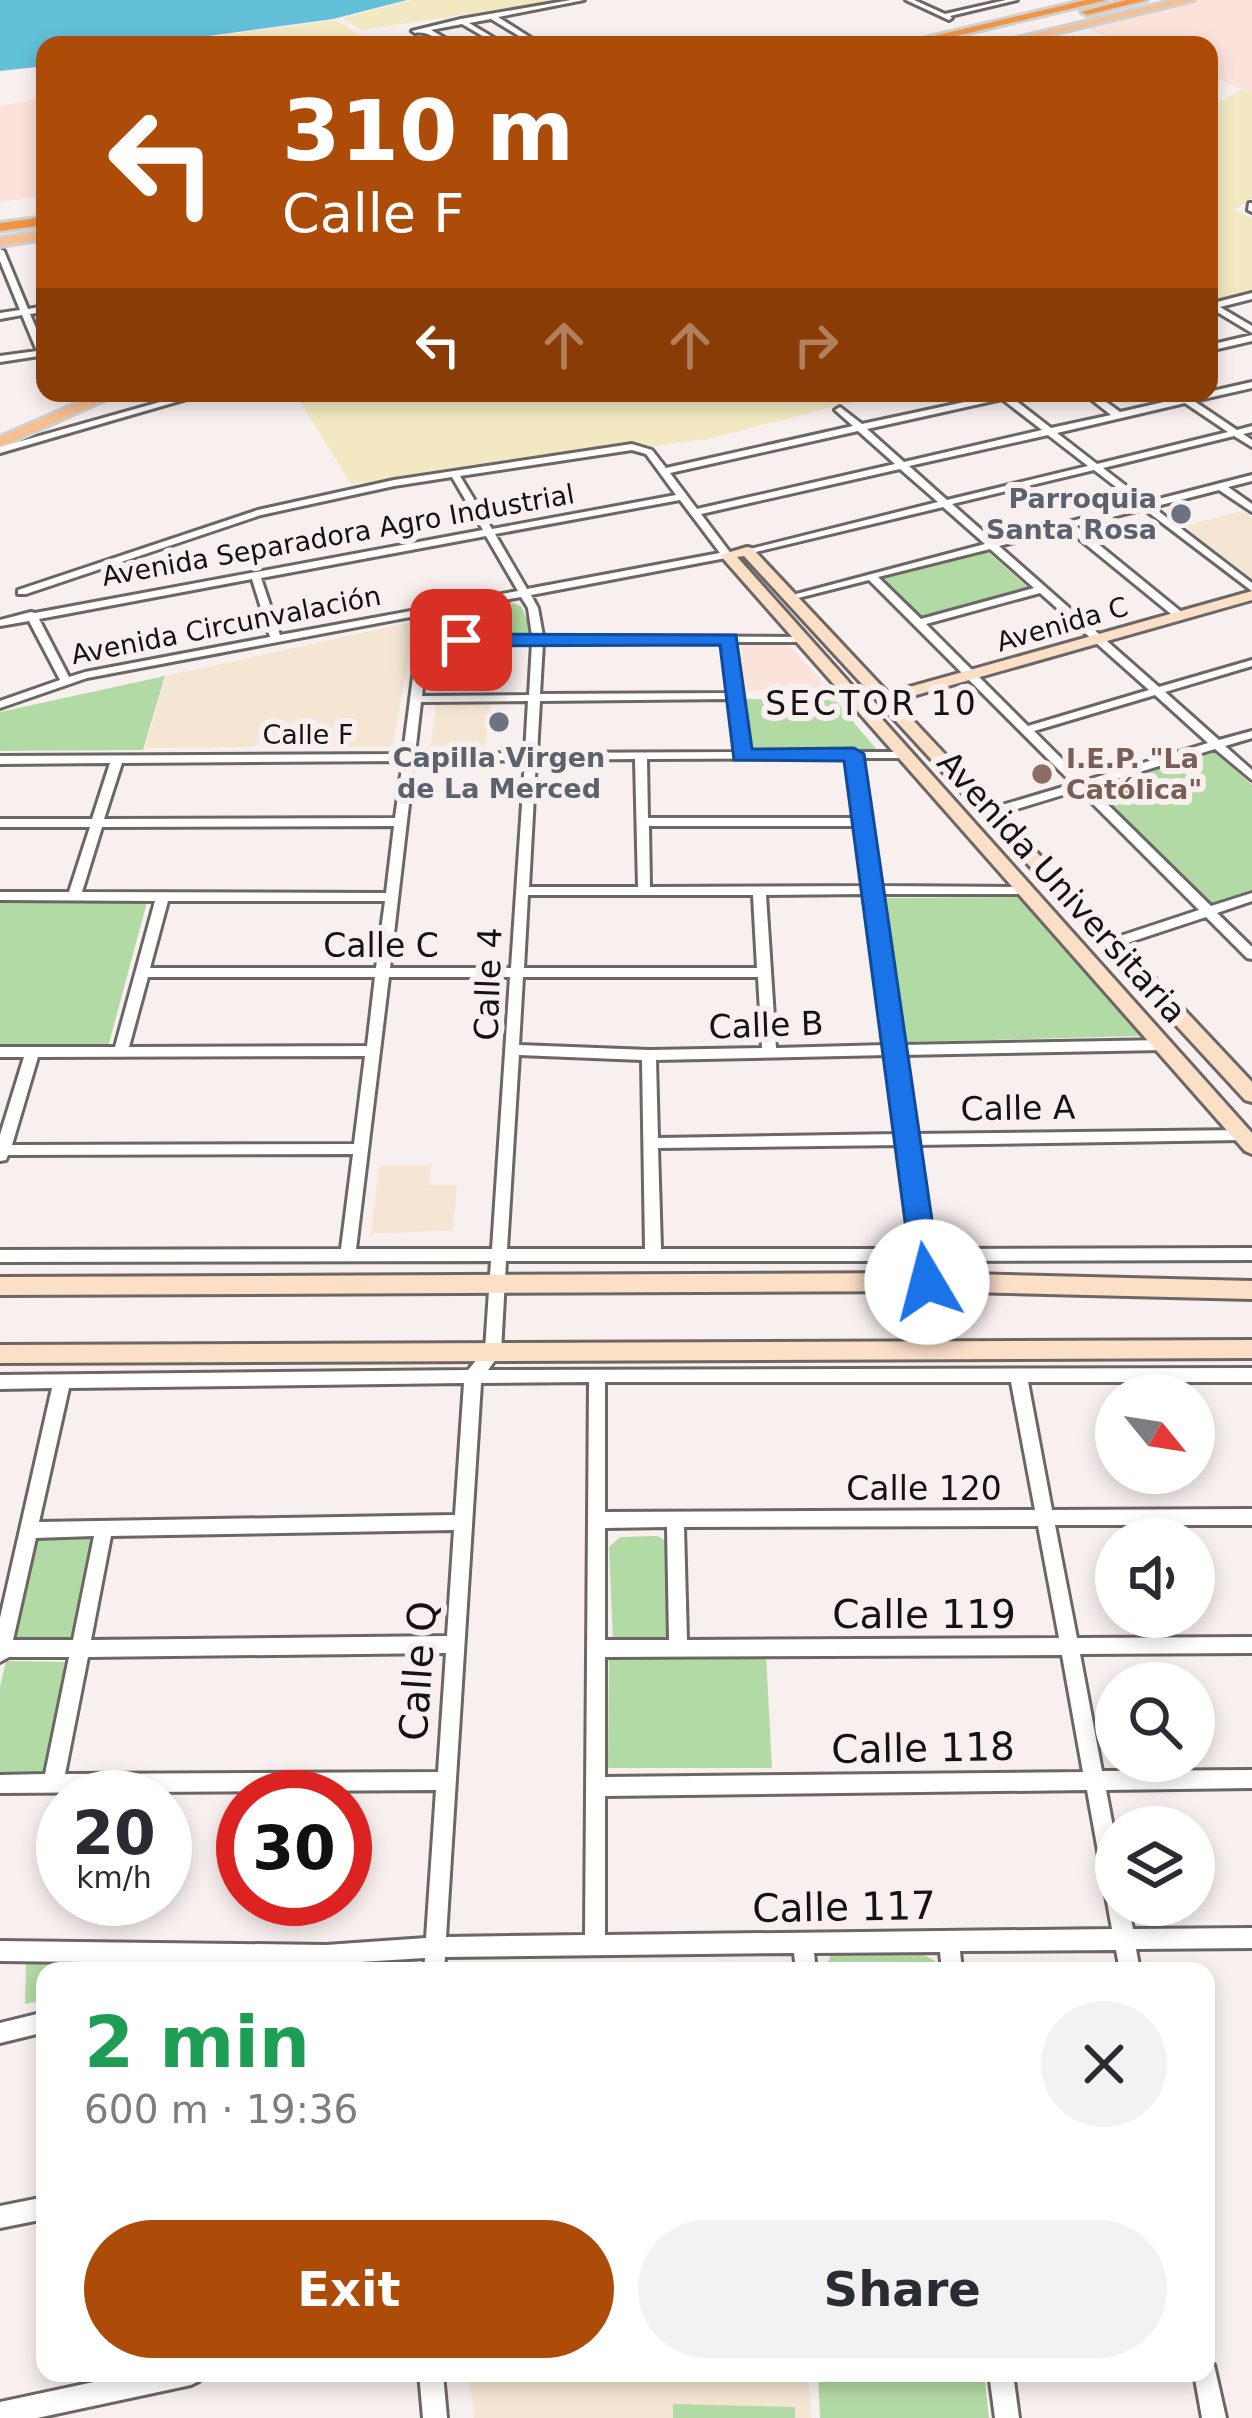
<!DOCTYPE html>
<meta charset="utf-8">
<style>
body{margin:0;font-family:"DejaVu Sans",sans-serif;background:#f2f2f3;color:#2b2b33;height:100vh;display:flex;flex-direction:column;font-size:45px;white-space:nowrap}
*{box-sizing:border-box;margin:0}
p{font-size:39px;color:#7c7c81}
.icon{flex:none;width:66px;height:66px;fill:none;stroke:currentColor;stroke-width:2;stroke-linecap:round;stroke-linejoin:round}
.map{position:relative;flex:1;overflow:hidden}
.details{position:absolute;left:36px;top:1962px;width:1179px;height:420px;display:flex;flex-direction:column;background:#fff;border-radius:24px;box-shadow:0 6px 18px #0003}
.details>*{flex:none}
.hud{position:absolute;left:36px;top:36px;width:1182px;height:366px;border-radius:24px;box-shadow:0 6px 18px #0003;background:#ad4b09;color:#fff;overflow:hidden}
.needle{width:78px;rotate:120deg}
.tools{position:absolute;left:1095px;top:1374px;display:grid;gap:24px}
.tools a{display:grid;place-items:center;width:120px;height:120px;border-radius:50%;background:#fff;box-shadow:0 6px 18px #0003;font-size:60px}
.speed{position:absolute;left:36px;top:1770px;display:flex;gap:24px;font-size:60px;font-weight:700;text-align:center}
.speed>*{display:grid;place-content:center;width:156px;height:156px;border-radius:50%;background:#fff;box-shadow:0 6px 18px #0003;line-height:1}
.speed small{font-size:30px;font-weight:400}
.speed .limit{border:18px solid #d22;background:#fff;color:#111}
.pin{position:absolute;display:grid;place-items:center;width:102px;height:102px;color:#fff;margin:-51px;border-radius:24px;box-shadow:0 6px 18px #0006}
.me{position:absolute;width:132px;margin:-66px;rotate:352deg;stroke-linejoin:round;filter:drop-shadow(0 0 9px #0008)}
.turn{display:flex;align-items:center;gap:42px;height:252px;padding:0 48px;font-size:54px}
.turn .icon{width:156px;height:156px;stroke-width:2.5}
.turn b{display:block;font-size:84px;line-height:102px}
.lanes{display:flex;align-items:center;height:114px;padding:0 48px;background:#0003;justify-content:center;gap:60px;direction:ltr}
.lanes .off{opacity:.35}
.round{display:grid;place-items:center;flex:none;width:126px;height:126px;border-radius:63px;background:#f2f2f3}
.head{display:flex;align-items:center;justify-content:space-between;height:204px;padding:0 48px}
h1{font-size:72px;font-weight:700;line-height:90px;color:#1e9e55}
.cta{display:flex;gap:24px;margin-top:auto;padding:24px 48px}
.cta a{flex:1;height:138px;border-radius:72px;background:#ad4b09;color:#fff;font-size:48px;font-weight:700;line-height:138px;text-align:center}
.cta a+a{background:#f2f2f3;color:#2b2b33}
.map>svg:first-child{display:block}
.industrial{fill:#fbe2da}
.education{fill:#f4e6d3}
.green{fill:#b2daa4}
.sand{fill:#f2e9c3}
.water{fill:#62c0d8}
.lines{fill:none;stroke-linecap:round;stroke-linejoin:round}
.street-casing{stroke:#6c6664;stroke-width:6}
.secondary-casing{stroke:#6c6664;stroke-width:6}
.primary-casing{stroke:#d0d0cf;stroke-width:6}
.highway-casing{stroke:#d0d0cf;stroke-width:6}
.street{fill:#fff;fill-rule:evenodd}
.secondary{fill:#fbdfc7;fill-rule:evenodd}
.primary{fill:#f7bf8f;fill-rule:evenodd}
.highway{fill:#f29444;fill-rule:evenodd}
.route{fill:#1a73e8;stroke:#114b97;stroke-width:3}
.worship-dot{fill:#6b7280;stroke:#f8f0ee;stroke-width:4.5}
.education-dot{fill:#8d6e63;stroke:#f8f0ee;stroke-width:4.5}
.labels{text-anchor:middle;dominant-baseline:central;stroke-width:12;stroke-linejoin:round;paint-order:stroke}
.far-worship-label{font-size:27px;font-weight:bold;fill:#5b616d;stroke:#f8f0ee;text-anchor:end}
.far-street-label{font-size:27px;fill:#151211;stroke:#f8f0ee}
.far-education-label{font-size:27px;font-weight:bold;fill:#785e54;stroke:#f8f0ee;text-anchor:start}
.far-quarter-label{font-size:33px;letter-spacing:3px;fill:#151211;stroke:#f8f0ee}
.street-label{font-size:33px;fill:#151211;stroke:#f8f0ee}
.near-street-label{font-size:39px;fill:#151211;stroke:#f8f0ee}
</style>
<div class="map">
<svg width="1252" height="2418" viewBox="0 0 1252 2418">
<rect width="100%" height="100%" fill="#f8f0ee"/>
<path class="industrial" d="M1202 0H1252V93L1209 76V45H1129L1083 27Z
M45 98V195L0 202V106Z
M788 644 829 689 744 691 741 645Z"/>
<path class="education" d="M1243 511 1252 518V579L1184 526Z
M412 622 415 623 393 744 389 747H274L267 742 248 747 145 748 166 676Z
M436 702H491L485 750H430Z
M379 1165H431L429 1185H457L453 1230 371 1234Z
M469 2373H808L811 2418H474Z"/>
<path class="green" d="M988 552 1030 589 921 617 880 578Z
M510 602 521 606 531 629 525 637 435 639 437 614Z
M165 676 143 750 0 751V712Z
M741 699 835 700 877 750 747 753Z
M1214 751 1252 785V894L1210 907 1092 788Z
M1019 897 1026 900 1141 1036 906 1042 885 898Z
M147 902 108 1047H0V903Z
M658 1536 668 1542 670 1635 665 1642H613L609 1547 620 1537Z
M92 1538 72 1640 15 1641 38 1539Z
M609 1655H766L772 1768H608Z
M6 1661 67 1662 44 1775H0V1687Z
M917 1951 935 1961 938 1971H825L831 1954 839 1952Z
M242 1960 189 1971H45V2000L25 2004 26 1961Z
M818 2373H984L989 2418H820Z
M673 2404 795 2407V2418H673Z"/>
<path class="sand" d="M411 0H561L362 30 342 18Z
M336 20 361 36 307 45H148Z
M1243 90 1252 93V198L1234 210 1252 218V291L1209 303V107Z
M295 393H887L708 439 351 484Z"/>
<path class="water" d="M0 0H407L333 19 143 45H45V66L0 71Z"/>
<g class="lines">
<g class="street-casing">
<path id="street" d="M571 0H584L498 17 542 45H534L491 19 469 23 506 45H498L462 24 431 30 457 45C441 45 431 30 415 33L412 31 461 19Z
M906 0H914L945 14 1006 0H1017L950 16 952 18 949 20Z
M1249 203H1252V212L1248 210Z
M0 249 4 251 28 309 45 306V312L30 314 45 349V363L39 356 0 362V356L37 351 22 315 0 319V313L20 310 0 261Z
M1252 293V299L1220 307 1252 326V333L1212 309 1209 310V304Z
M1252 335V341L1209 351V345Z
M1252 382V388L1194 401 1237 430 1252 426V432L1243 434 1252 440V447L1234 436 1103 468 1147 502 1252 475V481L1228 487 1252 504V512L1219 490 1153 507 1252 583V591L1144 509 1076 526 1184 614V618H1176L1067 529 999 546 1159 687 1252 660V666L1165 692 1219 740 1252 731V738L1225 746 1252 770V780L1215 749 1090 787 1211 906 1252 893V901L1217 913 1252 947V959L1247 958 1206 917 1118 946H1108L1106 943 1108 940 1199 910 1079 790 997 815H989V809L1073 784 869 580 790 600 785 597 985 544 943 507 747 554 742 551 938 502 900 469 701 514 732 555 731 557 531 595 538 608 543 636 806 637V641L802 642H735L747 752H908V756L904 758H859L878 886 1029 887 1031 890 1025 894H879L901 1045 1163 1040 1170 1045 1163 1050 902 1055 914 1134 1243 1130 1250 1135 1243 1140 915 1145 930 1249 1252 1248V1260L932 1261 945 1350 943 1355 937 1357 931 1355 929 1350 917 1261H506L501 1352 488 1370 1252 1368V1382H1028L1052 1510 1252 1509V1525H1055L1077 1638 1252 1637V1653L1080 1654 1102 1771 1252 1770V1788L1106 1790 1116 1843V1905H1128L1133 1929 1252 1928V1948L1136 1949 1140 1971H1120L1116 1950 960 1951 962 1971H942L940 1952 814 1953 816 1971H796L794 1953 445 1957 444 1971H424L425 1958 312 1965 304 1971H249L252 1964 0 1961V1941L326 1945 426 1938 436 1790 0 1793V1775L45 1774 69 1657H9L0 1662V1618L52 1388 0 1389V1375L468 1370 485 1350 491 1261 0 1262V1250L341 1249 353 1154 8 1155 6 1160 0 1161V1135L24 1057H0V1047H115L155 901 0 900V892H69L90 827H0V819H92L110 763 0 764V756L403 754 421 615 87 678 0 708V701L60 680 29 621 0 626V620L31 612 35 613 483 530 452 477 394 486 261 515 26 594H18V590L258 510 394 480 632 444 652 450 666 468 853 426 835 410 840 407 862 424 997 395 995 393H1006L1051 428 1111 415 1083 393H1094L1120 412ZM1002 399 1042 430 904 462 867 429ZM1185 403 1228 432 1097 464 1057 433ZM858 431 895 464 697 509 670 473ZM1048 435 1088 466 947 500 909 466ZM632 450 646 454 676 495 492 529 460 476ZM1094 470 1138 504 994 541 952 504ZM680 500 720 553 527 589 495 534ZM486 536 518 591 431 607 427 606 422 609 280 635 261 578ZM990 549 1034 588 921 619 878 577ZM252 579 270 637 85 672 69 677 39 619ZM1040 593 1149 690 1028 726 926 624ZM521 597 528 608 532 636 429 637 432 613ZM724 642 729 693 540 694 543 643ZM428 643H532L529 695 422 696ZM1155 695 1208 743 1084 781 1034 731ZM730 699 736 752 537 753 540 701ZM528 701 525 753 415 754 421 702ZM848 758 856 818H648L647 759ZM635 759 638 887H529L536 760ZM525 760 511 968H390L414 761ZM403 761 395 818 104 819 122 763ZM394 826 386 893 82 892 102 827ZM649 826H857L865 886 650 887ZM866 894 887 1045 776 1048 766 895ZM528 895H753L757 968H524ZM168 901H385L376 968H150ZM148 977H375L367 1046 129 1047ZM389 977H510L492 1249H356ZM523 977H758L762 1048 649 1050 519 1045ZM519 1055 642 1060 645 1249H507ZM889 1055 899 1134 658 1138 656 1060ZM365 1056 354 1144 12 1145 38 1057ZM901 1145 915 1249H661L658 1148ZM589 1382 585 1935 446 1937 481 1383ZM605 1382H1011L1035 1510 605 1512ZM464 1383 455 1515 39 1522 69 1388ZM1038 1526 1059 1638 687 1640 684 1527ZM667 1527 669 1640H605V1528ZM454 1530 447 1636 91 1640 111 1536ZM94 1536 73 1640H13L36 1538ZM446 1653 438 1772 65 1774 88 1657ZM1062 1655 1083 1772 605 1777V1657ZM1087 1790 1112 1929 605 1935V1796Z
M192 393H207L0 453V447Z
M45 2012V2032L0 2043V2023Z
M45 2197V2219L0 2228V2206Z
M1206 2361 1214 2365 1226 2418H1202L1194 2373H1206Z
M136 2373H203L199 2381 191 2385 37 2418H0V2402Z
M419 2373H443L447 2418H423Z
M989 2373H1013L1019 2418H995Z"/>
</g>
<g class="secondary-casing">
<path id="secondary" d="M747 547 752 548 888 693 1252 591V600L895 701 1252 1082V1102L1245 1100 744 556 737 557 1252 1133V1154L1245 1151 720 555Z
M927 1273 1252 1281V1299L927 1291 0 1295V1277Z
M1252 1340V1358L0 1363V1345Z"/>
</g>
<g class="primary-casing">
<path id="primary" d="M1176 0H1194L1007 45H988Z
M45 231V239L0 246V238Z
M101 393H120L0 447V437Z"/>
</g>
<g class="highway-casing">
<path id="highway" d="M1086 0H1107L918 45H896Z
M1126 0H1147L1087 15 1081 12Z
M45 217V225L0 231V223Z"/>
</g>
<use href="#street" class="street"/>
<use href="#secondary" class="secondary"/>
<use href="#primary" class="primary"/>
<use href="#highway" class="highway"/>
</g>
<path class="route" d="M736 635 752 749 854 748 864 754 941 1282 937 1290H917L913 1282 844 761 734 760 720 645 461 646 452 640 461 634Z"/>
<g class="worship-dot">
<circle cx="1181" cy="514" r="12"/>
<circle cx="499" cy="722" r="12"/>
</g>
<circle class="education-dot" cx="1042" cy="774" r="12"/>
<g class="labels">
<g class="far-worship-label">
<text x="1157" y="498">Parroquia<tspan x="1157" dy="31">Santa Rosa</tspan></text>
<text x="499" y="757" text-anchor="middle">Capilla Virgen<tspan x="499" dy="31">de La Merced</tspan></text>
</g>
<g class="far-street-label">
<text transform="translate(338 535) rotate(-10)">Avenida Separadora Agro Industrial</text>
<text transform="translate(1062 624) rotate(-16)">Avenida C</text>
<text transform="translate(226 625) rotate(-11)">Avenida Circunvalación</text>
<text x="308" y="734">Calle F</text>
</g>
<g class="far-education-label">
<text x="1066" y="758">I.E.P. "La<tspan x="1066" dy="31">Católica"</tspan></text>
</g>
<g class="far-quarter-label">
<text x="872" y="703">SECTOR 10</text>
</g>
<g class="street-label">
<text transform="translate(1062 887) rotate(48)">Avenida Universitaria</text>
<text x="381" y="945">Calle C</text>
<text transform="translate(488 984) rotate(-88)">Calle 4</text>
<text transform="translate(766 1025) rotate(-2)">Calle B</text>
<text transform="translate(1018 1108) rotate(-1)">Calle A</text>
<text x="924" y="1488">Calle 120</text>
</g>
<g class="near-street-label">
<text x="924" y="1614">Calle 119</text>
<text transform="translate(418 1671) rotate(-86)">Calle Q</text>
<text transform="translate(923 1748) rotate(-1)">Calle 118</text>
<text transform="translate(844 1907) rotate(-1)">Calle 117</text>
</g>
</g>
</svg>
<div class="tools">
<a><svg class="needle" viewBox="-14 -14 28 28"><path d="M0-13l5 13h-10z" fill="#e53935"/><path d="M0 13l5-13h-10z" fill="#7c7c81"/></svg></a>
<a><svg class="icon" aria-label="sound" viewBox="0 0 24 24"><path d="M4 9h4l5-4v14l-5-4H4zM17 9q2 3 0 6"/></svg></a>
<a><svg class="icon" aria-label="search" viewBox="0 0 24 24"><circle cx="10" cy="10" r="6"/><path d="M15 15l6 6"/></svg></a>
<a><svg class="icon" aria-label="layers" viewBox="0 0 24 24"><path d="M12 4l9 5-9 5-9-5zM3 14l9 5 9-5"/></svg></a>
</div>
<div class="speed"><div>20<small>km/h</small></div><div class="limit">30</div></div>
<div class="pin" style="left:461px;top:640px;background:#d93025"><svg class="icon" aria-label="arrive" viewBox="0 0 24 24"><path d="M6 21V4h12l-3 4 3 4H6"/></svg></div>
<svg class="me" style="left:927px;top:1282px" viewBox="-20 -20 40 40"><circle r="19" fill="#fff"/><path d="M0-13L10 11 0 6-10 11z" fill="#1a73e8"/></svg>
<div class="hud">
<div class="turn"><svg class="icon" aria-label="left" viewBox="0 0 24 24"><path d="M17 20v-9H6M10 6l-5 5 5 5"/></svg><div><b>310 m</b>Calle F</div></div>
<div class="lanes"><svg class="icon" aria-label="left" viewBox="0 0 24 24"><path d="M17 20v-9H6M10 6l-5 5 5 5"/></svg><svg class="icon off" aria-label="ahead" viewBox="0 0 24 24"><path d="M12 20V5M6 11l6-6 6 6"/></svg><svg class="icon off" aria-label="ahead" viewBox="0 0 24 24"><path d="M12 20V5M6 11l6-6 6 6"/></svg><svg class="icon off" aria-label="right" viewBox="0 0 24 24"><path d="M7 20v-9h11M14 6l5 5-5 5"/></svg></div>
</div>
<section class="details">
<div class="head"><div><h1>2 min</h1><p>600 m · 19:36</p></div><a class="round"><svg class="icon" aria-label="close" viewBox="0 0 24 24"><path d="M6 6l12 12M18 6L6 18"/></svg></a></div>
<div class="cta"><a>Exit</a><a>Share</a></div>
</section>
</div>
